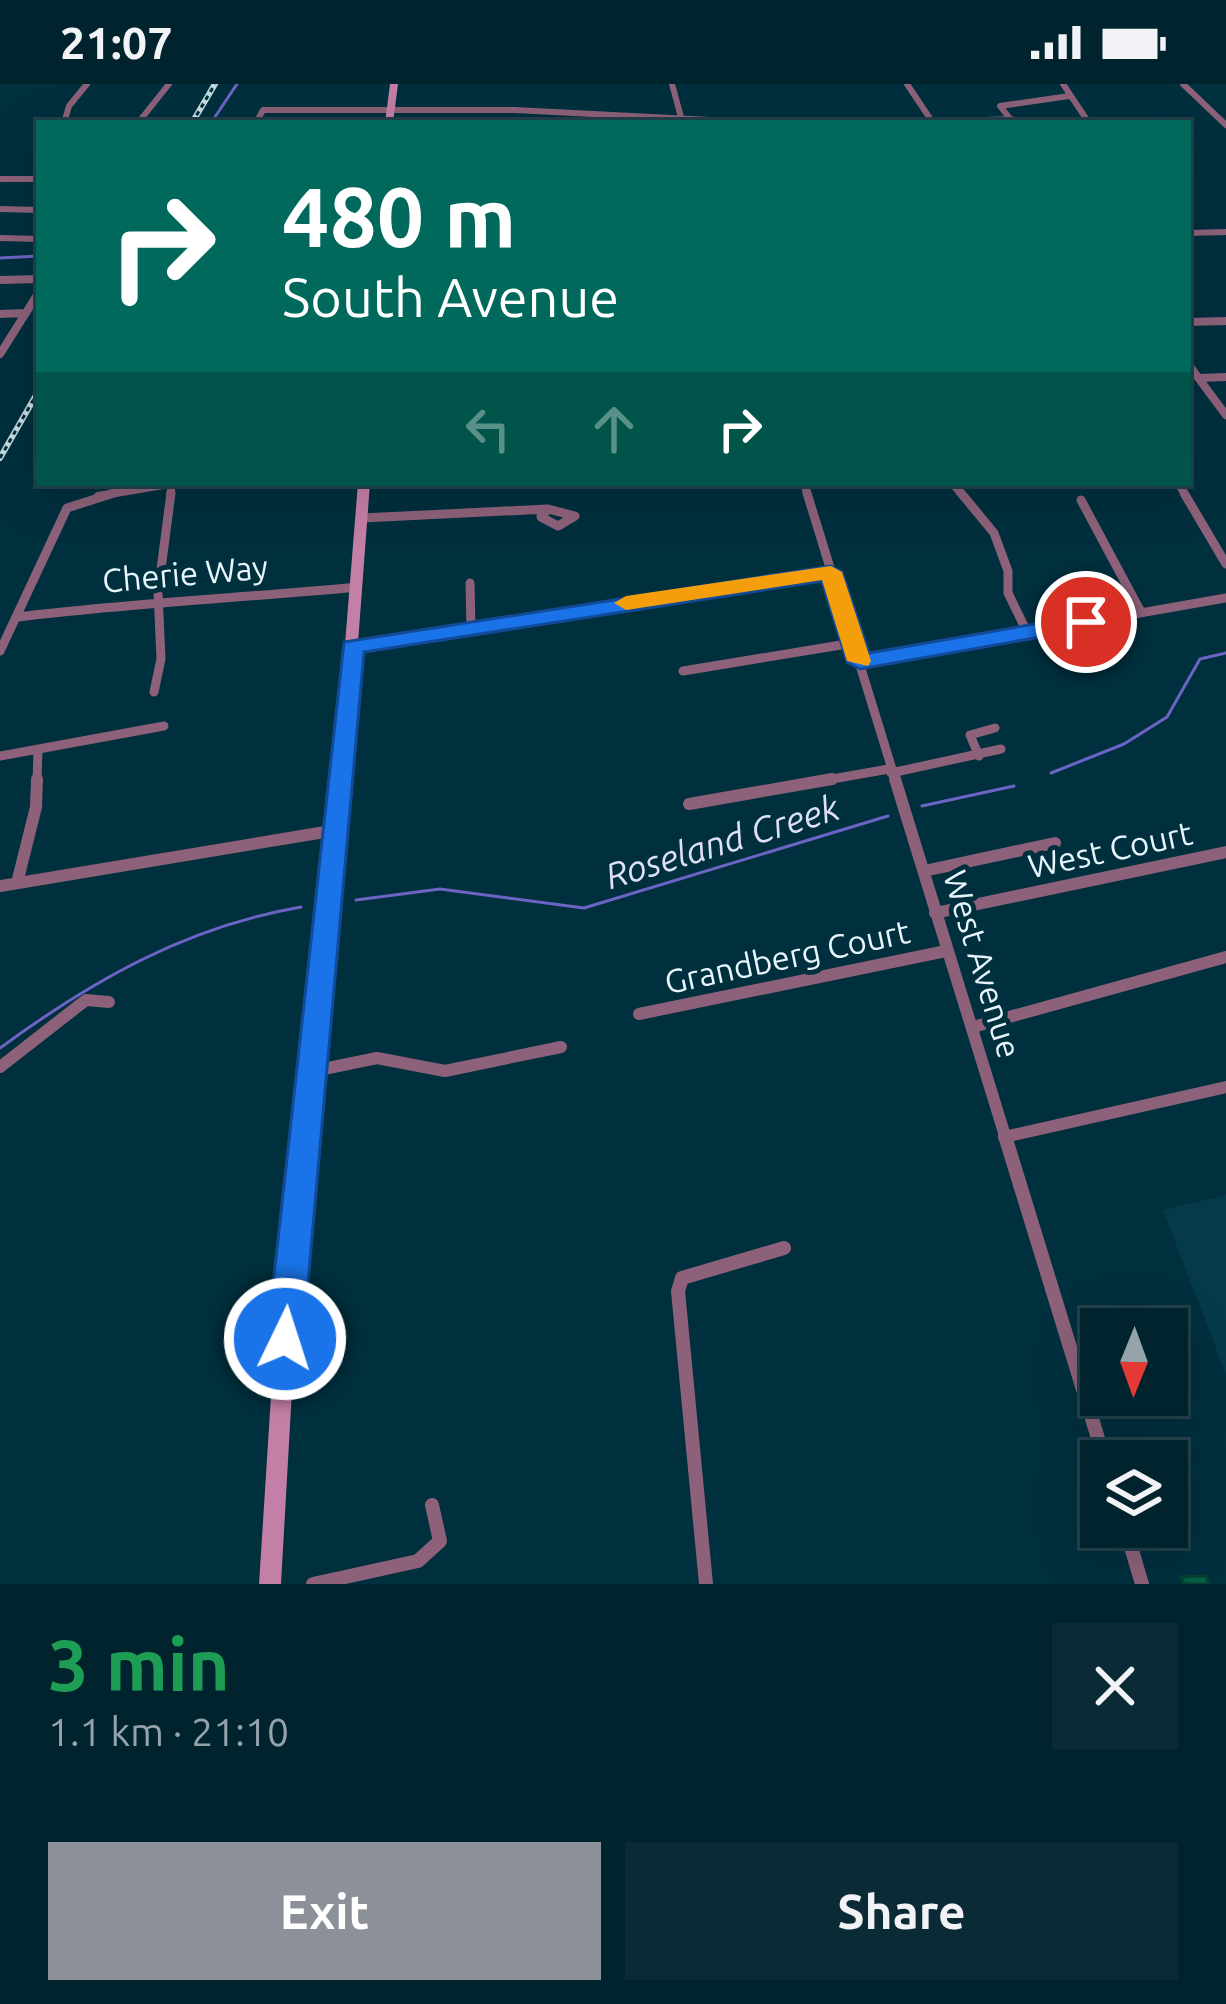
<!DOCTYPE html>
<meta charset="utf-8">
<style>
body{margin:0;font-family:Ubuntu,sans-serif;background:#0a2b36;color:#f1f3f6;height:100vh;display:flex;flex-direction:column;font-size:45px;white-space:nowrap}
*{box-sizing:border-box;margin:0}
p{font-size:39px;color:#95a4aa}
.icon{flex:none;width:66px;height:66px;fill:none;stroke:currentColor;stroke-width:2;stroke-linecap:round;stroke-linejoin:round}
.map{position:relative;height:1500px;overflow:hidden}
.side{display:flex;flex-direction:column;background:#00232e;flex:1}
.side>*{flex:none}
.guide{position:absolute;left:36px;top:36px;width:1155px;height:366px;border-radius:0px;box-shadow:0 12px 48px #0002,0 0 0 3px #22404a;background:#00695c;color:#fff;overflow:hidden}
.needle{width:78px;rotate:181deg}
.buttons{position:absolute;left:1080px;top:1224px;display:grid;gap:24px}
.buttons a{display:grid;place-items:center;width:108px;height:108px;border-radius:0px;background:#00232e;box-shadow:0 12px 48px #0002,0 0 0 3px #22404a;font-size:60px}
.pin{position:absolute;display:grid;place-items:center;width:102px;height:102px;color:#fff;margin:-51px;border:6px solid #fff;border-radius:50%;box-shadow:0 3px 12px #0007}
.me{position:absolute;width:132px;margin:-66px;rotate:4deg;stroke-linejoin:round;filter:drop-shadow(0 0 9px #0008)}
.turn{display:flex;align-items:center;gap:42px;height:252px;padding:0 48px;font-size:54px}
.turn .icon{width:156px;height:156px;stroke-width:2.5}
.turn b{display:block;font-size:84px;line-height:102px}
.lanes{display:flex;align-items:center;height:114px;padding:0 48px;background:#0003;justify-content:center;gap:60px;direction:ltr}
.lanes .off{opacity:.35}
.round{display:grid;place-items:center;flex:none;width:126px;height:126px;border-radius:0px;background:#0a2b36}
.summary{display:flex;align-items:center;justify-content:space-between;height:204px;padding:0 48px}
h1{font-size:72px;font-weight:700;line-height:90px;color:#1e9e55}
.action{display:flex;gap:24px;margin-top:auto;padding:24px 48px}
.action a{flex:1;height:138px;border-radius:0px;background:#8c9099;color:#fff;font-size:48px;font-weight:700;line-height:138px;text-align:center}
.action a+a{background:#0a2b36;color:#f1f3f6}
.status{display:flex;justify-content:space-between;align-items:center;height:84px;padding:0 60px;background:#00232e;direction:ltr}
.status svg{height:33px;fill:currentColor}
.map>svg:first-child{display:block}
.built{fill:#053a4a}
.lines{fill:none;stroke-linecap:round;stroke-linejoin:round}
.stream{stroke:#6c64c4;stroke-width:3}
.building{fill:#066044;stroke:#044330;stroke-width:3}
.street-far4{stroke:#8c6179;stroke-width:6}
.street-far3{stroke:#8c6179;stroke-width:8}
.street-far2{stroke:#8c6179;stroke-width:9}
.street-far1{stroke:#8c6179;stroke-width:12}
.street{stroke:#8c6179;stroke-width:14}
.secondary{fill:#c37fa6;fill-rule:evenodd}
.rail-casing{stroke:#c5d9e0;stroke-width:6}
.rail{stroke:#002f3d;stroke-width:3;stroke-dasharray:4.5;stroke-linecap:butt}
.route{fill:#1a73e8;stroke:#114b97;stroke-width:3}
.slow{fill:#f59e0b}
.labels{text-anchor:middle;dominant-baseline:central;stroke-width:10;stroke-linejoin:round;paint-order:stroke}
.street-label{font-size:33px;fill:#e7f6fc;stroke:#002f3d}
.water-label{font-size:36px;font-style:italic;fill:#dedff8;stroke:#002f3d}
</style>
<div class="status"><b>21:07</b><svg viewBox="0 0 49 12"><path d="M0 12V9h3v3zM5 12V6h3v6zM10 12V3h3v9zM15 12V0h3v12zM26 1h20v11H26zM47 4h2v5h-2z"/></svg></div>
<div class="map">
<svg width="1226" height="1500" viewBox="0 0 1226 1500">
<rect width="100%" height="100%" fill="#002f3d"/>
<path class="built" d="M1226 1111V1290L1163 1126Z"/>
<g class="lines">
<path class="stream" d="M201 39 213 36 237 0
M0 174 39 172
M1051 689 1124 660 1167 633 1200 575 1226 569
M922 722 1014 702
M356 816 440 805 584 824 888 732
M0 964C93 896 186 843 301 823"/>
</g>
<path class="building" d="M1206 1492 1209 1500H1184L1181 1493Z"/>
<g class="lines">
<path class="street-far4" d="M672 0 682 37
M907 0 933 39
M1063 0 1089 39
M1183 0 1226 41
M1011 36 1000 22 1069 12
M64 39 69 22 87 0
M138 39 169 0
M256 39 263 26H515L767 39
M907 39 1011 35
M0 95H39
M0 125 39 126
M1188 149 1226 148
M0 154 39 155"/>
<path class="street-far3" d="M0 196 39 195
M0 230 26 229
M1188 238 1226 237
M0 270 39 208
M1188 280 1226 331
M1199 294 1226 293
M804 399 808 412
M952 399 963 412
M1178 399 1186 412
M98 412 175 399
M170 412 172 400"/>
<path class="street-far2" d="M807 409 896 698
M961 409 994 449 1008 487V509L1027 548
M1184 409 1226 480
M1081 416 1141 528
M548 425 575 432 558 442 541 433Z
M362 434 548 425
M470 499 471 544
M18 533C131 519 244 514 357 503
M352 563 831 488
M0 567 67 424 114 409
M860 578 1226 514
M683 587 853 559
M154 608 161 575 158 508 171 409
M0 672 164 642
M979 672 970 651 995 644
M891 689 1001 665
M37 698 38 666
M815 698 889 685"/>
<path class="street-far1" d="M895 695 1006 1055
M689 720 832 695
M924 787 1055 759
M17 799 36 723 37 695
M0 802 337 746
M935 829 1226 768
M639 930 946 867
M973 943 1226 873
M0 983 86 916 109 918
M309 988 377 974 445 987 561 963
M1004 1053 1226 1003"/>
<path class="street" d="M1005 1052 1105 1377
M1125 1443 1142 1500
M313 1500 418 1477 440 1457 432 1421
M706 1500 678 1207 682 1194 784 1164"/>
<path class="secondary" d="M390 0H398L393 39H385Z
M358 399H370L344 746 297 1218 281 1500H259L277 1218 330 746Z"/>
<g class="rail-casing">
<path id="rail" d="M192 39 215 0
M0 374 39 306"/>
</g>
<use href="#rail" class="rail"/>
</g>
<path class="route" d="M831 482 842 488 869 569 1086 531 1098 538 1086 545 860 585 847 578 822 497 364 568 303 1255 298 1267 285 1272 272 1267 267 1255 344 558Z"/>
<path class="slow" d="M831 482 842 488 871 577 868 582 847 577 822 496 626 526 614 519 626 512Z"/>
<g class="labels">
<g class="street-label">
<text transform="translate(185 489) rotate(-5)">Cherie Way</text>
<text transform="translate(1110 765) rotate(-12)">West Court</text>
<text transform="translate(787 872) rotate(-12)">Grandberg Court</text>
<text transform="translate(983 880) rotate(73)">West Avenue</text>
</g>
<g class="water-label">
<text transform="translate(722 757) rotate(-17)">Roseland Creek</text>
</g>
</g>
</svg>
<div class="buttons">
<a><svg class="needle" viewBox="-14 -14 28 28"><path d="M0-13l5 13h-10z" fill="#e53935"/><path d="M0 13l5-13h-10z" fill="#95a4aa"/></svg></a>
<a><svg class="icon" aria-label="layers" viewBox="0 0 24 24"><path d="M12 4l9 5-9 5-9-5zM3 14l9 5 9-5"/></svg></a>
</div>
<div class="pin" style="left:1086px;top:538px;background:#d93025"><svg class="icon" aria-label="arrive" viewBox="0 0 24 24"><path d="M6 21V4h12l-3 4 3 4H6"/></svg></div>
<svg class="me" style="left:285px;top:1255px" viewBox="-20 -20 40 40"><circle r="17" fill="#1a73e8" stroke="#fff" stroke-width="3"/><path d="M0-11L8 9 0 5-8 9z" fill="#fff"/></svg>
<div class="guide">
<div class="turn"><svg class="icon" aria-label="right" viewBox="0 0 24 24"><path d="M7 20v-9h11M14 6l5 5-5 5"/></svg><div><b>480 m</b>South Avenue</div></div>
<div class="lanes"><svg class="icon off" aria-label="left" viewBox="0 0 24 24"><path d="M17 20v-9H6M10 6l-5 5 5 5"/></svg><svg class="icon off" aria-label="ahead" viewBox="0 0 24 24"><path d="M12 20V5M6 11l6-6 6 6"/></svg><svg class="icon" aria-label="right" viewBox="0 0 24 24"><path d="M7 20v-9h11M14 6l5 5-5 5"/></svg></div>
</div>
</div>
<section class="side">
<div class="summary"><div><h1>3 min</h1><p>1.1 km · 21:10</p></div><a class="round"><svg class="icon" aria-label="close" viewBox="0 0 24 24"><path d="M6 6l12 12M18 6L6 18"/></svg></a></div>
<div class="action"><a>Exit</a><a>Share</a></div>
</section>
